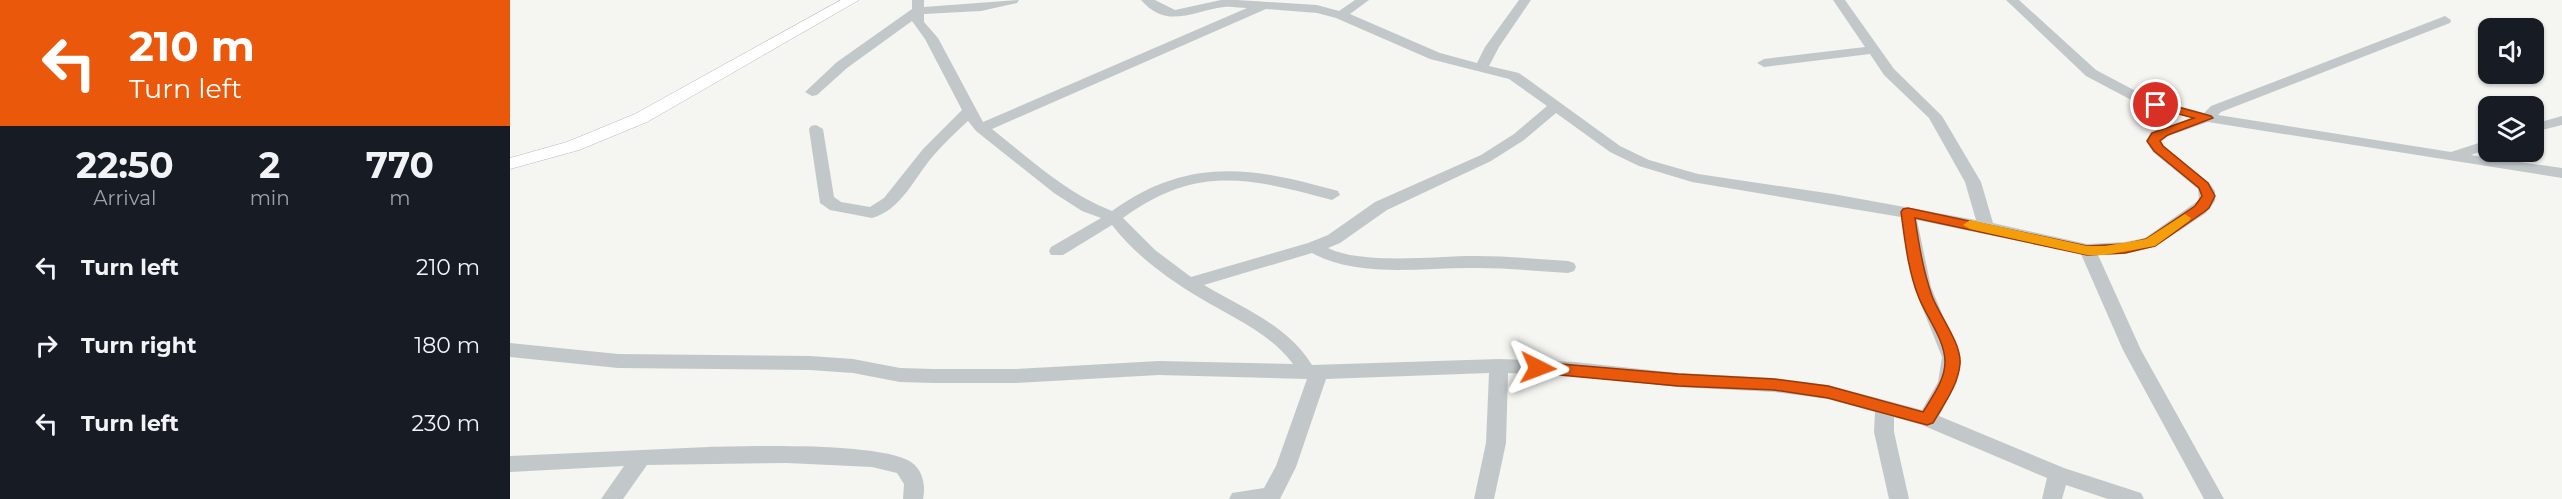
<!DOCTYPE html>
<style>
body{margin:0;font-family:Montserrat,sans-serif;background:#20242c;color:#f1f3f6;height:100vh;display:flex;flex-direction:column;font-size:22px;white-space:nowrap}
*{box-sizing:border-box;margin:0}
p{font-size:20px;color:#9ea1a6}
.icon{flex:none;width:33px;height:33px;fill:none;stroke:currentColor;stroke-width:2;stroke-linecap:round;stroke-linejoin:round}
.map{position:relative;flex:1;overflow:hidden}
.panel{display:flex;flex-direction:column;background:#171b24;width:510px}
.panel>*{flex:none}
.guide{background:#ea580c;color:#fff;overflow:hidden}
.fabs{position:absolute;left:1968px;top:18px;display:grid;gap:12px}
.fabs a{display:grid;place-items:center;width:66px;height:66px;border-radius:12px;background:#171b24;box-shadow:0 2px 4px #0004;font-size:30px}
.pin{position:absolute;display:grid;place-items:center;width:51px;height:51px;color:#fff;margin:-26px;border:3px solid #fff;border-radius:50%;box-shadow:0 2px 6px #0007}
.me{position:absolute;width:66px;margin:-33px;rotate:93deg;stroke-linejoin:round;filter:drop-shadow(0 0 4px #0008)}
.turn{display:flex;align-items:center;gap:21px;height:126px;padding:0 30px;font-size:27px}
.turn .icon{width:78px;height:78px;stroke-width:2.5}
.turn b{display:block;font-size:42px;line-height:51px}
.eta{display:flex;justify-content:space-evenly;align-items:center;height:102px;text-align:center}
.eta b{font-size:36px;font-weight:700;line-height:42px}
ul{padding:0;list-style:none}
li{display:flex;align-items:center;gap:18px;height:78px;padding:0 30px}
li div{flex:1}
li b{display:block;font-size:22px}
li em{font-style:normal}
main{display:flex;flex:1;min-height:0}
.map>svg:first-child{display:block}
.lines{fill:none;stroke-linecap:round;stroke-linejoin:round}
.major-casing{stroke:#b5bbbd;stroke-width:1}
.minor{fill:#c2c8ca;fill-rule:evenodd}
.major{fill:#fff;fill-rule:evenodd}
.route{fill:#ea580c;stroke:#983908;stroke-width:1.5}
.slow{fill:#f59e0b}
</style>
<main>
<section class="panel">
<div class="guide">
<div class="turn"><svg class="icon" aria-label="left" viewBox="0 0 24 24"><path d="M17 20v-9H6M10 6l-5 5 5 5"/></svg><div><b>210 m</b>Turn left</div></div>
</div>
<div class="eta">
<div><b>22:50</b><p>Arrival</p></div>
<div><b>2</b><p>min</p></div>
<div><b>770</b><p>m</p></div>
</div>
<ul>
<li><svg class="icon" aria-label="left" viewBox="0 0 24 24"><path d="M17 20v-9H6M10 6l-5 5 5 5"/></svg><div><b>Turn left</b></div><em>210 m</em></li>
<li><svg class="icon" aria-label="right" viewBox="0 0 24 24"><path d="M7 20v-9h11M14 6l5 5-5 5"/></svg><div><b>Turn right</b></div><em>180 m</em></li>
<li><svg class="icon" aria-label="left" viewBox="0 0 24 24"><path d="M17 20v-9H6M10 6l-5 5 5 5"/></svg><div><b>Turn left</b></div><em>230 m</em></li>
</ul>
</section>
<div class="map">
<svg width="2052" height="499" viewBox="0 0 2052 499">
<rect width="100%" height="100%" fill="#f5f5f1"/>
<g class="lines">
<g class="major-casing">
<path id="major" d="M331 0H349L137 122 69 150 0 169V158L57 142 125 114Z"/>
</g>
<path class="minor" d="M402 0H414V7L509 0 507 3 471 11 414 14V22L428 38 473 122 737 8C730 8 721 6 714 7 682 11 657 30 631 0H645L665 10 711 0H727L807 5 829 11 845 0H859L840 14 930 53 967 63 975 47 1009 0H1021L989 47 979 66 1009 73 1110 146 1139 160 1188 174 1323 194 1466 220 1455 182 1419 118 1374 75 1360 54 1254 67 1247 63 1254 59 1355 47 1323 0H1335L1384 69 1432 116 1471 182 1483 223 1577 244 1615 242 1635 238 1689 200 1688 189 1643 152 1636 141 1641 132 1682 118 1629 104 1576 76 1496 0H1509L1586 70 1639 98 1694 113 1701 106 1935 16 1941 20 1940 23 1711 112 1708 115 1941 152 1978 140V149L1961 155 2052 168V178L1698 122 1652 138 1650 141 1654 146 1699 183 1705 191V201L1696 213 1646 246 1615 254 1588 255 1631 350 1714 499H1694L1613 350 1571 254 1407 220 1421 287 1450 357 1447 382 1429 416 1554 468 1631 493 1634 499H1598L1556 485 1552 499H1532L1537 478 1412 425 1384 417V432L1399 499H1379L1364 432 1365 412 1318 399 1264 392 1168 387 1065 376 998 373 996 443 984 499H964L976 443 979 373 816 379 786 467 770 499H719L722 493 754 488 766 466 797 379 649 375 506 383H423L390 382 343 373 300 370 108 368 0 357V343L108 354 300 356 343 359 390 368 423 369H506L649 361 783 364C760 333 722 317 690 298 658 279 625 255 602 225L553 255H541L539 251 541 247 591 218 572 211 544 193 466 131 458 121C446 132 434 143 424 155 405 176 392 210 362 218L320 210 310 203 299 129 301 126 306 125 313 129 324 197 331 202 360 207 374 198 413 149 452 110 415 39 402 21 337 68 307 95 302 96 295 92 327 62 402 9ZM756 9 807 13 826 18 920 59 999 79 1037 106 1004 134 971 155 865 202 818 235 798 243 681 277 645 250 613 218C687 164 740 178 822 200L830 195 828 191C742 167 679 156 602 211 556 193 520 159 482 129ZM1046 113 1100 152 1129 166 1182 182 1391 217 1404 287 1432 357 1428 382 1412 410 1318 385 1264 378 1168 373 1065 362 989 359 802 365C777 325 733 308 694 285L802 253C850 279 914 267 966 268 997 268 1027 271 1058 273L1064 271 1066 267 1064 263 1058 261C1027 259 996 256 965 256 926 256 852 265 818 248L830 243 877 210 981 161 1014 140Z
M2052 116V125L2024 132V124Z
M198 447C239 446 370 442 401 462 413 470 416 486 413 499H393L394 484 387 473 362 467 277 463 137 465 113 499H91L114 466 0 472V456Z"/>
<use href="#major" class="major"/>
</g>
<path class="route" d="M1646 101 1701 116 1703 118 1658 135 1650 141 1653 146 1698 183 1705 196 1699 208 1694 212 1645 246 1615 253 1577 255 1405 218C1409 245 1413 270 1422 296 1429 315 1452 344 1450 364 1448 386 1433 405 1423 423L1417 425 1318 398 1264 390 1168 386 1028 373 1022 372 1020 368 1022 363 1028 362 1168 374 1264 379 1318 386 1413 412C1422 397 1435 380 1435 362 1435 340 1417 318 1409 298 1398 271 1395 241 1391 212L1393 209 1398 208 1577 246 1615 244 1636 239 1685 206 1692 196 1689 188 1644 151 1637 141 1642 133 1684 118 1642 107 1641 105Z"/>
<path class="slow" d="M1675 214 1681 218 1679 221 1645 246 1595 255H1577L1460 229 1453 225 1460 220 1577 246H1595L1636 239Z"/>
</svg>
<div class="fabs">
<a><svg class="icon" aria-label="sound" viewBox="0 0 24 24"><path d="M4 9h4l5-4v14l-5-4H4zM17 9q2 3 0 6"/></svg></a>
<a><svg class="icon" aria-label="layers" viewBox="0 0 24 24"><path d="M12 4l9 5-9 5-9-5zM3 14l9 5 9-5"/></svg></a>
</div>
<div class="pin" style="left:1646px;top:105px;background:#d93025"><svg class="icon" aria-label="arrive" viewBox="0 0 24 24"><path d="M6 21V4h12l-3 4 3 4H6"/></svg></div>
<svg class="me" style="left:1028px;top:368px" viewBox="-20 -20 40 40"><path d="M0-17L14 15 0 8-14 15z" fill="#ea580c" stroke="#fff" stroke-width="4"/></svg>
</div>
</main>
